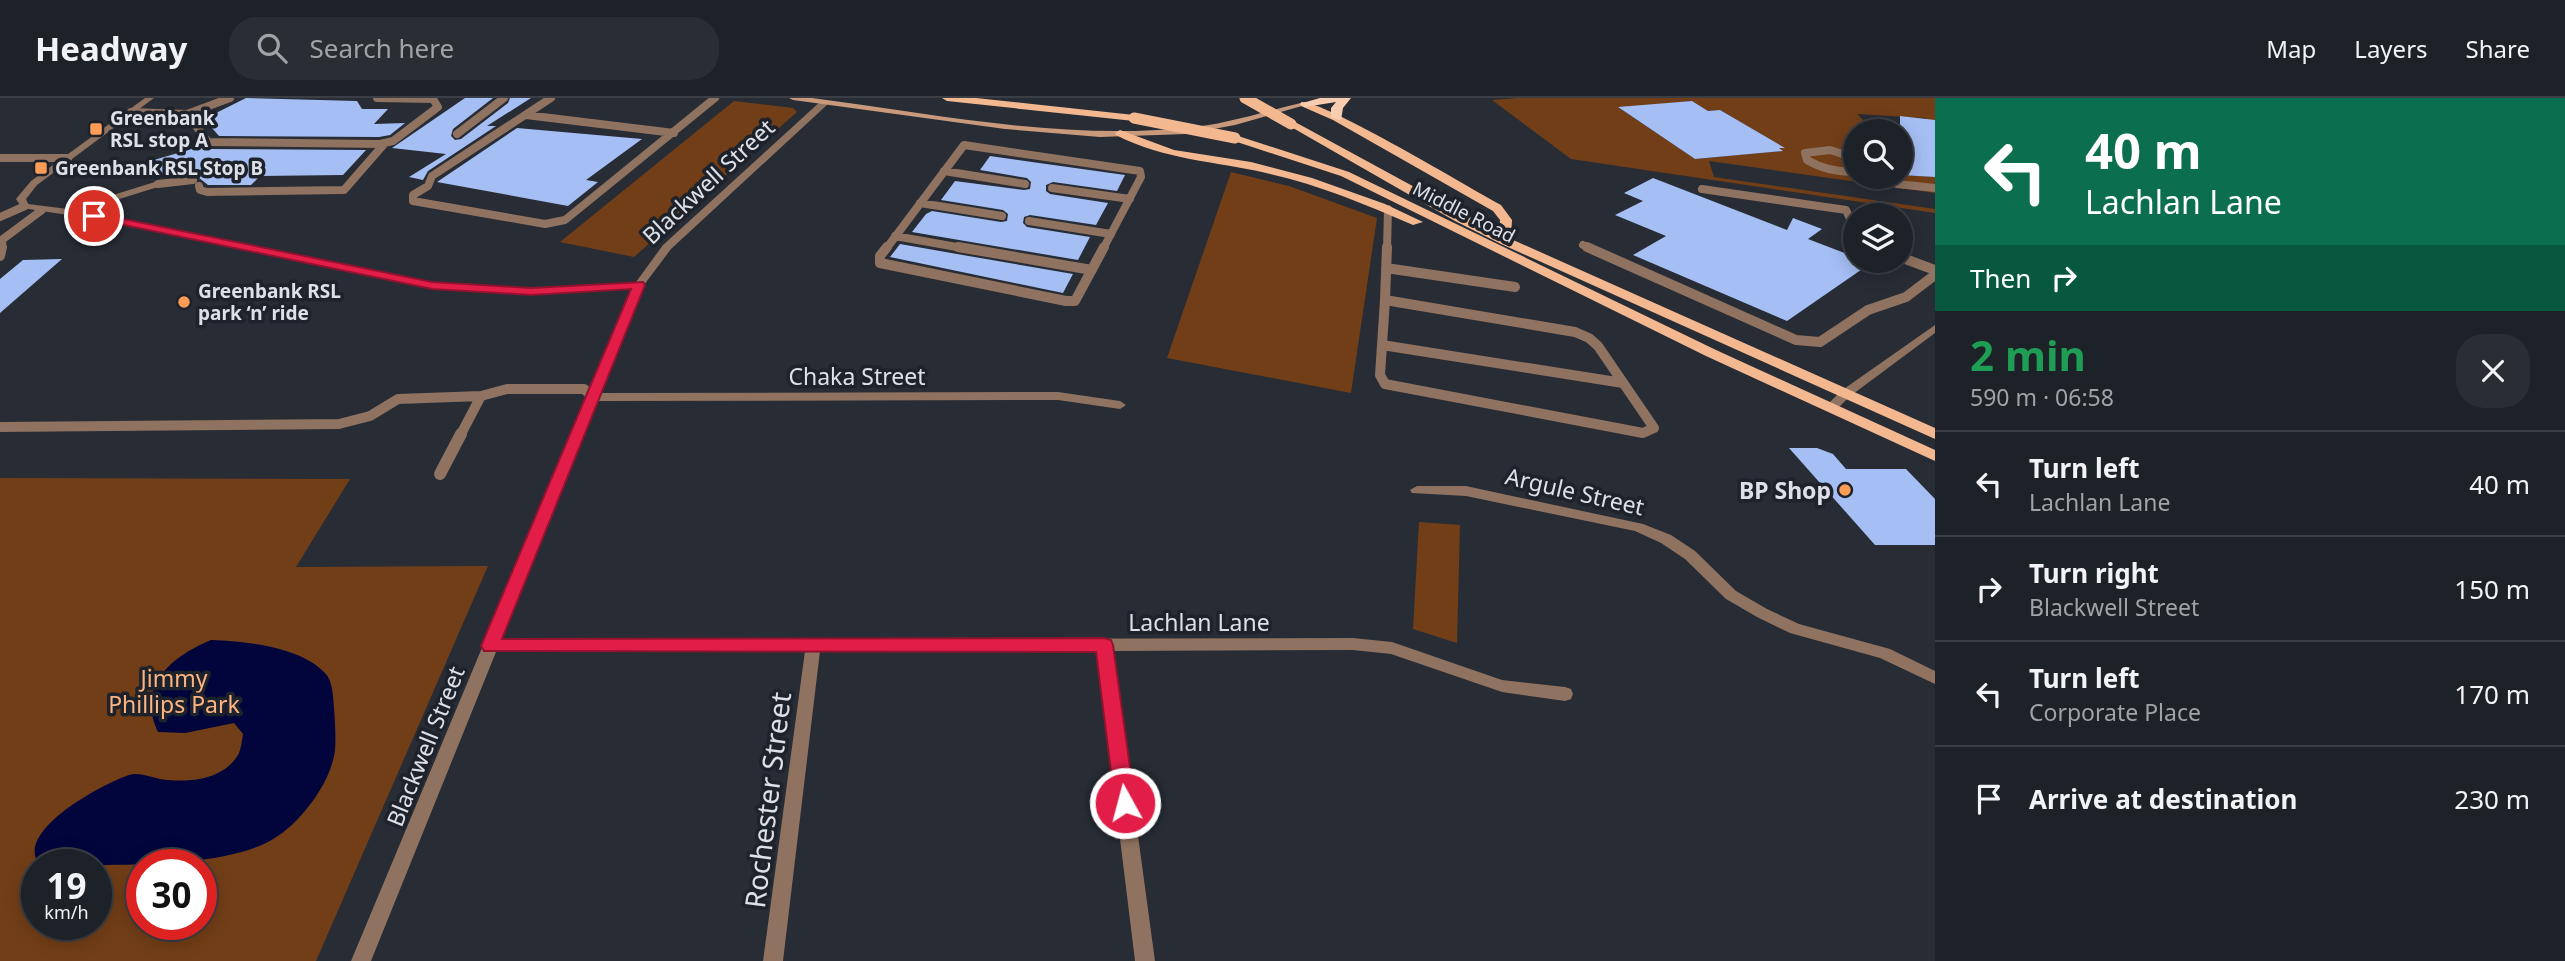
<!DOCTYPE html>
<meta charset="utf-8">
<style>
body{margin:0;font-family:"Noto Sans",sans-serif;background:#2a2e34;color:#f1f3f6;height:100vh;display:flex;flex-direction:column;font-size:26px;white-space:nowrap}
*{box-sizing:border-box;margin:0}
p{font-size:23px;color:#a0a3a8}
.icon{flex:none;width:38px;height:38px;fill:none;stroke:currentColor;stroke-width:2;stroke-linecap:round;stroke-linejoin:round}
.map{position:relative;flex:1;overflow:hidden}
.details{display:flex;flex-direction:column;background:#1d2128;width:630px}
.details>*{flex:none}
.top-card{background:#0b6e4f;color:#fff;overflow:hidden}
.controls{position:absolute;left:1843px;top:21px;display:grid;gap:14px}
.controls a{display:grid;place-items:center;width:70px;height:70px;border-radius:50%;background:#1d2128;box-shadow:0 4px 18px #0003,0 0 0 2px #3b3e45;font-size:35px}
.speed{position:absolute;left:21px;top:751px;display:flex;gap:14px;font-size:35px;font-weight:700;text-align:center}
.speed>*{display:grid;place-content:center;width:91px;height:91px;border-radius:50%;background:#1d2128;box-shadow:0 4px 18px #0003,0 0 0 2px #3b3e45;line-height:1}
.speed small{font-size:18px;font-weight:400}
.speed .limit{border:10px solid #d22;background:#fff;color:#111}
.pin{position:absolute;display:grid;place-items:center;width:60px;height:60px;color:#fff;margin:-30px;border:4px solid #fff;border-radius:50%;box-shadow:0 2px 7px #0007}
.me{position:absolute;width:77px;margin:-38px;rotate:353deg;stroke-linejoin:round;filter:drop-shadow(0 0 5px #0008)}
.turn{display:flex;align-items:center;gap:24px;height:147px;padding:0 35px;font-size:32px}
.turn .icon{width:91px;height:91px;stroke-width:2.5}
.turn b{display:block;font-size:49px;line-height:60px}
.then{display:flex;align-items:center;height:66px;padding:0 35px;background:#0003;gap:14px;font-size:26px}
.round{display:grid;place-items:center;flex:none;width:74px;height:74px;border-radius:28px;background:#2a2e34}
.headline{display:flex;align-items:center;justify-content:space-between;height:119px;padding:0 35px}
h1{font-size:42px;font-weight:700;line-height:52px;color:#1e9e55}
ul{padding:0;list-style:none}
li{display:flex;align-items:center;gap:21px;height:105px;padding:0 35px;border-top:2px solid #3b3e45}
li div{flex:1}
li b{display:block;font-size:26px}
li em{font-style:normal}
header{display:flex;align-items:center;gap:42px;box-sizing:border-box;height:98px;padding:0 35px;background:#1d2128;border-bottom:2px solid #3b3e45}
header strong{font-size:33px}
nav{display:flex;gap:38px;margin-inline-start:auto;font-size:24px}
.search{width:490px;height:63px;background:#2a2e34;display:flex;align-items:center;gap:18px;box-sizing:border-box;padding:0 24px;border-radius:28px;color:#a0a3a8;font-size:26px}
main{display:flex;flex:1;min-height:0}
.map>svg:first-child{display:block}
.green{fill:#723e17;fill-rule:evenodd}
.water{fill:#01053c}
.building{fill:#a5bef4}
.lines{fill:none;stroke-linecap:round;stroke-linejoin:round}
.service-far2{stroke:#8f725f;stroke-width:8}
.service-far1{stroke:#8f725f;stroke-width:10}
.service{stroke:#8f725f;stroke-width:12}
.minor{fill:#8f725f;fill-rule:evenodd}
.secondary{fill:#c89a7b;fill-rule:evenodd}
.primary{fill:#f4b891;fill-rule:evenodd}
.trunk{fill:#f8ccaf;fill-rule:evenodd}
.primary-bridge{stroke:#f4b891;stroke-width:11}
.route{fill:#e11d48;stroke:#92132f;stroke-width:2}
.poi-dot{fill:#fd9c56;stroke:#1d222b;stroke-width:2.5}
.labels{text-anchor:middle;dominant-baseline:central;stroke-width:7;stroke-linejoin:round;paint-order:stroke}
.far-poi-label{font-size:19px;font-weight:bold;fill:#dde0e7;stroke:#1d222b;text-anchor:start}
.far-street-label{font-size:19px;fill:#dde0e7;stroke:#1d222b}
.street-label{font-size:23px;fill:#dde0e7;stroke:#1d222b}
.poi-label{font-size:23px;font-weight:bold;fill:#dde0e7;stroke:#1d222b;text-anchor:end}
.park-label{font-size:23px;fill:#fdb483;stroke:#1d222b}
.near-street-label{font-size:28px;fill:#dde0e7;stroke:#1d222b}
</style>
<header>
<strong>Headway</strong>
<div class="search"><svg class="icon" aria-label="search" viewBox="0 0 24 24"><circle cx="10" cy="10" r="6"/><path d="M15 15l6 6"/></svg>Search here</div>
<nav><a>Map</a><a>Layers</a><a>Share</a></nav>
</header>
<main>
<div class="map">
<svg width="1935" height="863" viewBox="0 0 1935 863">
<rect width="100%" height="100%" fill="#272c35"/>
<path class="green" d="M1517 0H1935V24L1924 20 1857 16 1874 33H1855V79H1900L1901 74 1904 77 1935 79V95L1709 63 1714 79 1935 111V115L1571 61 1492 2ZM1692 3 1708 13 1720 12 1783 49 1779 50 1782 53 1695 61 1619 10Z
M734 3 793 10 797 14 634 159 560 144Z
M1231 74 1289 88 1377 120 1351 295 1167 260Z
M0 380 350 381 296 469 488 468 316 863H0ZM37 766H96V826H37ZM142 766H201V826H142Z
M1419 424 1460 427 1457 545 1413 531Z"/>
<path class="water" d="M211 542C245 543 301 549 325 575 333 583 333 599 334 610 335 624 336 639 335 652 331 686 298 729 268 744 214 772 100 767 39 766 14 733 104 685 129 677 138 674 151 679 160 681 187 685 222 683 238 657 241 652 242 642 243 636L234 625 185 635 158 634C136 587 171 559 211 542Z"/>
<path class="building" d="M246 0 357 3 362 11H388L374 26 405 25 390 37 379 39 219 38 204 21Z
M465 0H493L453 31 451 38 455 42 461 41 508 5 510 0H531L487 28H496L428 73 423 82 409 79 446 56 392 50Z
M1692 3 1708 13 1720 12 1785 50H1779L1783 53 1695 61 1618 9Z
M1900 18 1935 22V79L1900 77Z
M517 30 642 41 586 82 598 84 568 108 437 84Z
M202 48 208 51 366 52 343 77 260 78 251 87H208L193 75 116 79V73Z
M990 58 1125 77 1117 93 1053 84 1046 87V93L1050 96 1108 105 1096 127 1030 117 1024 119 1023 125 1027 129 1090 139 1078 162 912 134 926 116 932 113 1001 124 1007 123 1008 116 1003 112 941 102 955 83 1024 92 1030 91 1031 84 1027 80 980 72Z
M1653 80 1787 132 1793 120 1822 131 1808 141 1855 159V163L1871 165 1787 223 1633 157 1666 138 1615 117 1643 103 1624 95Z
M900 146 957 156 1073 176 1063 195 890 159Z
M62 161 0 215V181L23 162Z
M1789 350H1817L1833 356 1846 371H1906L1935 401V447H1875Z"/>
<g class="lines">
<path class="service-far2" d="M551 0 432 78 428 88 413 97V103L545 126 565 122 715 0
M131 14 187 16 230 0
M187 16 208 44 380 46 393 43 438 9 433 1 377 0
M526 17 674 35
M457 36 504 0
M0 60H68
M1855 60 1830 52 1805 55 1807 62C1822 71 1838 74 1855 74
M944 73 1025 86
M1872 79 1897 86 1935 90
M158 86 193 82
M199 88 200 92 207 94 344 92 385 45
M1052 90 1130 101
M1702 91 1846 112 1855 132
M920 105 1002 118
M0 119 25 108
M1029 123 1111 136
M895 138 968 151
M1583 147 1591 151
M1 151 3 141 42 112
M886 151 964 47 1140 73 1141 79 1103 151
M1387 151 1388 111"/>
<path class="service-far1" d="M887 149 880 158V165L1066 203H1075L1104 149
M958 149 1092 172
M1587 149 1796 242 1820 244 1868 212 1906 199 1935 177
M0 158 2 149
M1900 159 1935 172
M1386 170 1515 189
M1385 202 1575 234 1589 240 1598 248 1654 330 1643 335 1385 286 1380 277Z
M1385 202 1387 149
M1382 247 1623 285
M0 329 339 326 370 318 398 301 481 298 507 291H584L593 299
M460 338 481 298"/>
<path class="service" d="M440 376 461 336"/>
<path class="minor" d="M145 0H154L37 87 26 101 28 106 68 111 158 83 163 86 161 88 81 113 432 184 531 190 636 184 663 147 822 2H828V6L671 151 644 187 601 295 1058 294 1120 303 1126 307 1120 311 1058 302 598 303 501 542 1353 540 1392 544 1502 582 1565 589 1571 591 1573 596 1571 601 1565 603 1502 594 1391 556 1353 552 1113 553 1155 863H1135L1097 553H820L783 863H763L805 553 496 554 371 863H351L632 191 531 196 432 190 94 121 22 110 16 101 31 83Z
M1935 227V235L1849 299 1835 313H1827L1825 310 1827 307 1841 293Z
M1417 388H1466L1643 426 1671 437 1695 453 1736 493 1767 511 1799 526 1890 551 1935 573V586L1880 560 1790 535 1757 519 1726 501 1685 461 1661 445 1635 433 1466 398 1412 395 1410 392Z"/>
<path class="secondary" d="M789 0H812C934 16 1061 42 1185 30 1225 27 1266 13 1305 4L1309 6 1235 27 1186 36 1100 39 1005 31 793 2Z"/>
<path class="primary" d="M942 0H976L1134 17 1139 20 1134 23 947 3Z
M1301 4C1324 2 1471 91 1501 107L1512 122 1511 141 1935 330V341L1501 146 1455 123 1286 26 1295 24 1499 135 1500 122 1493 113 1333 22 1301 8Z
M1120 32 1174 52 1251 64 1312 80 1385 106 1423 124 1413 127C1365 106 1317 86 1266 75 1215 63 1164 62 1116 37L1115 35Z
M1235 37 1349 74 1716 252 1935 352V363L1706 258 1341 78 1231 42 1230 40Z"/>
<path class="trunk" d="M1320 0H1351L1343 10 1341 22 1331 20V10L1336 4 1305 9 1299 6Z"/>
<path class="primary-bridge" d="M1245 0 1291 26
M1134 20 1235 40"/>
</g>
<path class="route" d="M94 115 432 184 531 190 643 184 645 187 502 541 1104 540 1111 542 1113 547 1135 705 1132 711 1125 714 1118 711 1115 705 1096 554 484 553 481 548 631 191 531 197 432 191 90 120V116Z"/>
<g class="poi-dot">
<rect x="89" y="24" width="14" height="14" rx="3.5"/>
<rect x="34" y="63" width="14" height="14" rx="3.5"/>
<circle cx="184" cy="204" r="7"/>
<circle cx="1845" cy="392" r="7"/>
</g>
<g class="labels">
<g class="far-poi-label">
<text x="110" y="20">Greenbank<tspan x="110" dy="22">RSL stop A</tspan></text>
<text x="55" y="70">Greenbank RSL Stop B</text>
<text x="198" y="193">Greenbank RSL<tspan x="198" dy="22">park ‘n’ ride</tspan></text>
</g>
<g class="far-street-label">
<text transform="translate(1464 114) rotate(27)">Middle Road</text>
</g>
<g class="street-label">
<text transform="translate(708 83) rotate(-43)">Blackwell Street</text>
<text x="857" y="278">Chaka Street</text>
<text transform="translate(1575 393) rotate(13)">Argule Street</text>
<text x="1199" y="524">Lachlan Lane</text>
<text transform="translate(425 648) rotate(-68)">Blackwell Street</text>
</g>
<g class="poi-label">
<text x="1831" y="392">BP Shop</text>
</g>
<g class="park-label">
<text x="174" y="580">Jimmy<tspan x="174" dy="26">Phillips Park</tspan></text>
</g>
<g class="near-street-label">
<text transform="translate(767 702) rotate(-83)">Rochester Street</text>
</g>
</g>
</svg>
<div class="controls">
<a><svg class="icon" aria-label="search" viewBox="0 0 24 24"><circle cx="10" cy="10" r="6"/><path d="M15 15l6 6"/></svg></a>
<a><svg class="icon" aria-label="layers" viewBox="0 0 24 24"><path d="M12 4l9 5-9 5-9-5zM3 14l9 5 9-5"/></svg></a>
</div>
<div class="speed"><div>19<small>km/h</small></div><div class="limit">30</div></div>
<div class="pin" style="left:94px;top:118px;background:#d93025"><svg class="icon" aria-label="arrive" viewBox="0 0 24 24"><path d="M6 21V4h12l-3 4 3 4H6"/></svg></div>
<svg class="me" style="left:1125px;top:705px" viewBox="-20 -20 40 40"><circle r="17" fill="#e11d48" stroke="#fff" stroke-width="3"/><path d="M0-11L8 9 0 5-8 9z" fill="#fff"/></svg>
</div>
<section class="details">
<div class="top-card">
<div class="turn"><svg class="icon" aria-label="left" viewBox="0 0 24 24"><path d="M17 20v-9H6M10 6l-5 5 5 5"/></svg><div><b>40 m</b>Lachlan Lane</div></div>
<div class="then">Then<svg class="icon" aria-label="right" viewBox="0 0 24 24"><path d="M7 20v-9h11M14 6l5 5-5 5"/></svg></div>
</div>
<div class="headline"><div><h1>2 min</h1><p>590 m · 06:58</p></div><a class="round"><svg class="icon" aria-label="close" viewBox="0 0 24 24"><path d="M6 6l12 12M18 6L6 18"/></svg></a></div>
<ul>
<li><svg class="icon" aria-label="left" viewBox="0 0 24 24"><path d="M17 20v-9H6M10 6l-5 5 5 5"/></svg><div><b>Turn left</b><p>Lachlan Lane</p></div><em>40 m</em></li>
<li><svg class="icon" aria-label="right" viewBox="0 0 24 24"><path d="M7 20v-9h11M14 6l5 5-5 5"/></svg><div><b>Turn right</b><p>Blackwell Street</p></div><em>150 m</em></li>
<li><svg class="icon" aria-label="left" viewBox="0 0 24 24"><path d="M17 20v-9H6M10 6l-5 5 5 5"/></svg><div><b>Turn left</b><p>Corporate Place</p></div><em>170 m</em></li>
<li><svg class="icon" aria-label="arrive" viewBox="0 0 24 24"><path d="M6 21V4h12l-3 4 3 4H6"/></svg><div><b>Arrive at destination</b></div><em>230 m</em></li>
</ul>
</section>
</main>
